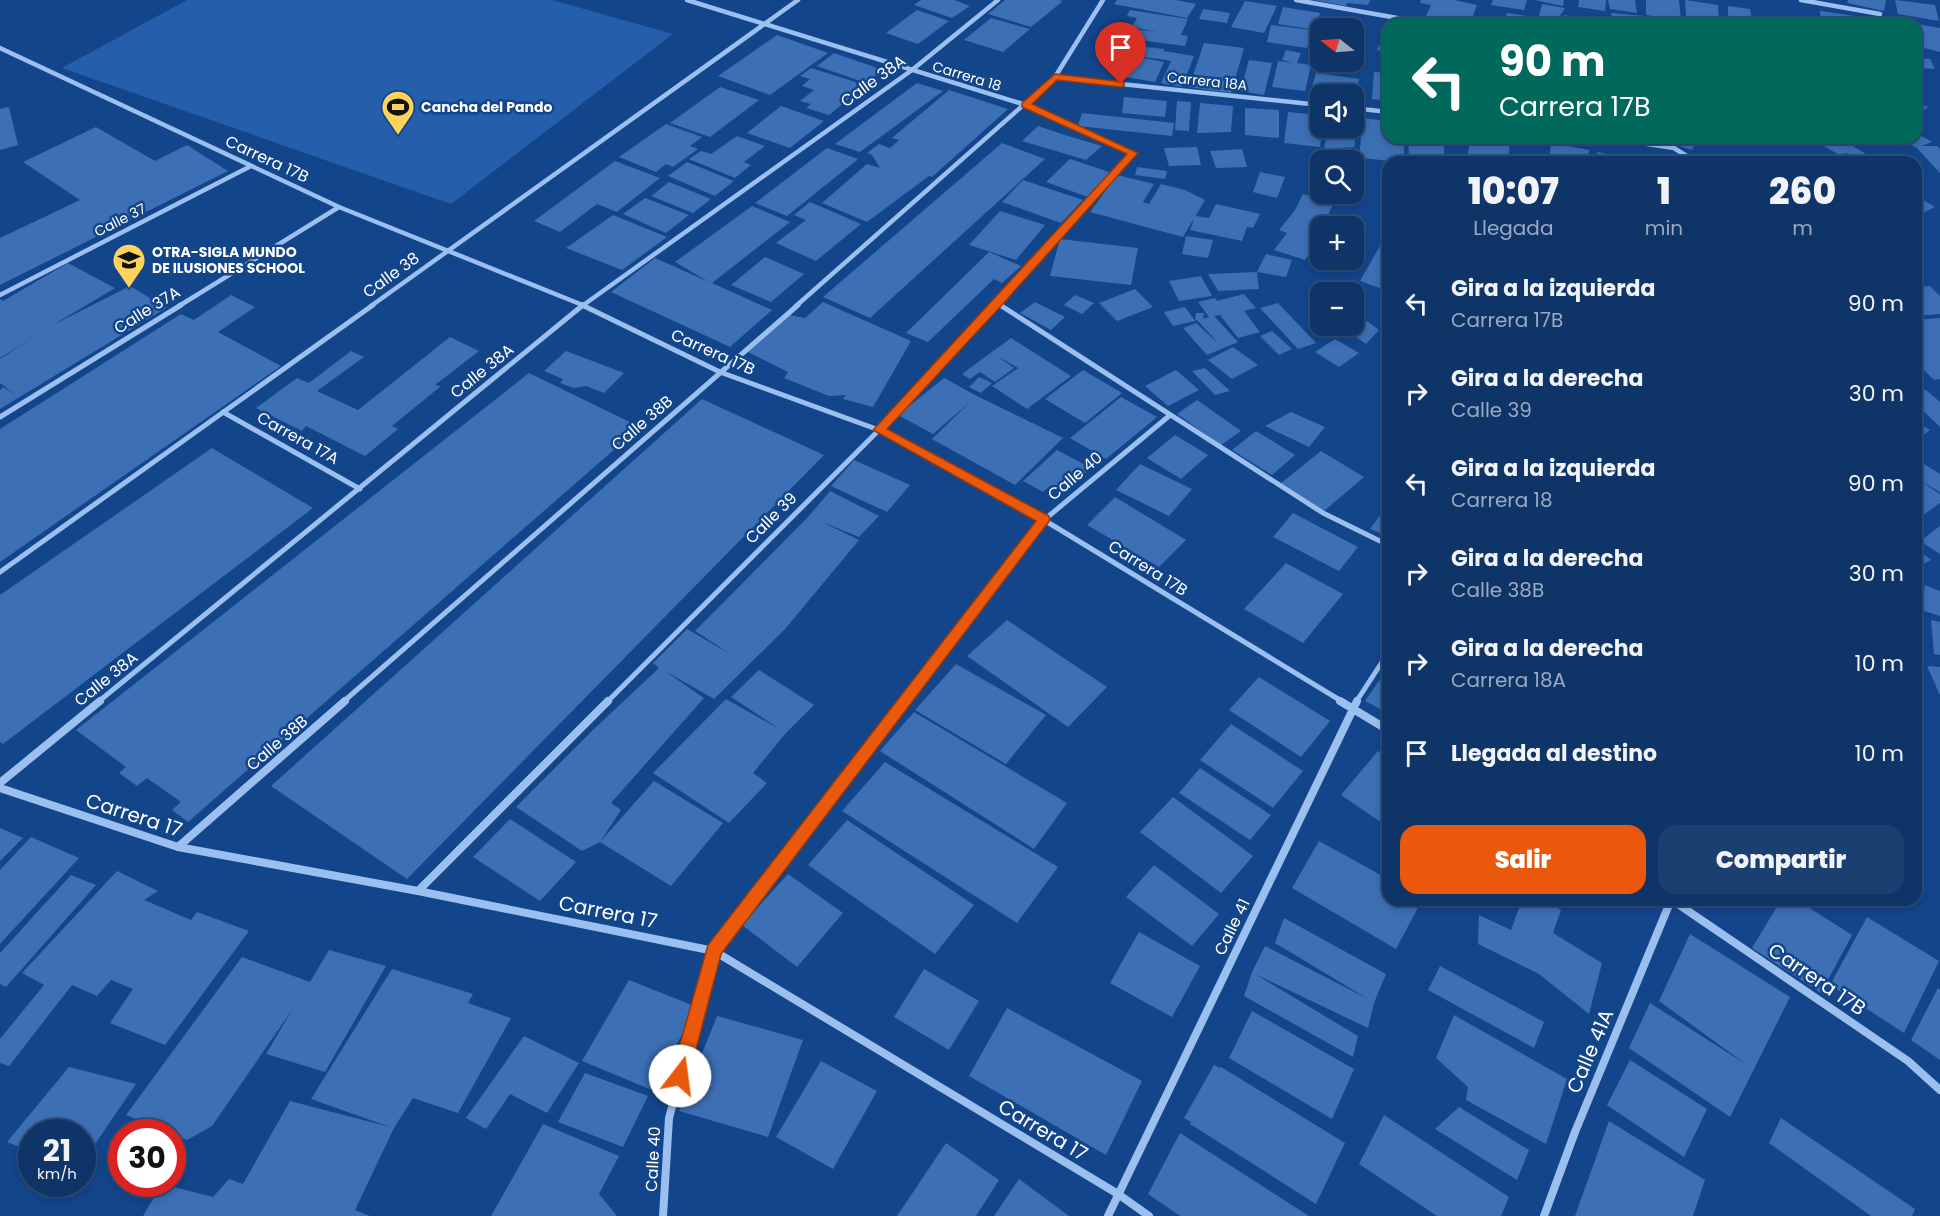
<!DOCTYPE html>
<html lang="es">
<meta charset="utf-8">
<style>
body{margin:0;font-family:Poppins,sans-serif;background:#1c3f71;color:#f1f3f6;height:100vh;display:flex;flex-direction:column;font-size:22px;white-space:nowrap}
*{box-sizing:border-box;margin:0}
p{font-size:20px;color:#9baac0}
.icon{flex:none;width:33px;height:33px;fill:none;stroke:currentColor;stroke-width:2;stroke-linecap:round;stroke-linejoin:round}
.map{position:relative;flex:1;overflow:hidden}
.side{position:absolute;left:1382px;top:156px;width:540px;height:750px;display:flex;flex-direction:column;background:#0e3468;border-radius:18px;box-shadow:0 3px 9px #0003,0 0 0 2px #2e4f7c}
.side>*{flex:none}
.hud{position:absolute;left:1382px;top:18px;width:540px;height:126px;border-radius:18px;box-shadow:0 3px 9px #0003,0 0 0 2px #2e4f7c;background:#00695c;color:#fff;overflow:hidden}
.needle{width:39px;rotate:287deg}
.tools{position:absolute;left:1310px;top:18px;display:grid;gap:12px}
.tools a{display:grid;place-items:center;width:54px;height:54px;border-radius:12px;background:#0e3468;box-shadow:0 3px 9px #0003,0 0 0 2px #2e4f7c;font-size:30px}
.speed{position:absolute;left:18px;top:1119px;display:flex;gap:12px;font-size:30px;font-weight:700;text-align:center}
.speed>*{display:grid;place-content:center;width:78px;height:78px;border-radius:50%;background:#0e3468;box-shadow:0 3px 9px #0003,0 0 0 2px #2e4f7c;line-height:1}
.speed small{font-size:15px;font-weight:400}
.speed .limit{border:9px solid #d22;background:#fff;color:#111}
.pin{position:absolute;display:grid;place-items:center;width:51px;height:51px;color:#fff;margin:-62px -26px;border-radius:50% 50% 50% 0;rotate:-45deg;box-shadow:0 0 6px #0007}
.pin .icon{rotate:45deg}
.me{position:absolute;width:66px;margin:-33px;rotate:15deg;stroke-linejoin:round;filter:drop-shadow(0 0 4px #0008)}
.turn{display:flex;align-items:center;gap:21px;height:126px;padding:0 18px;font-size:27px}
.turn .icon{width:78px;height:78px;stroke-width:2.5}
.turn b{display:block;font-size:42px;line-height:51px}
.eta{display:flex;justify-content:space-evenly;align-items:center;height:102px;text-align:center}
.eta b{font-size:36px;font-weight:800;line-height:42px}
.cta{display:flex;gap:12px;margin-top:auto;padding:12px 18px}
.cta a{flex:1;height:69px;border-radius:18px;background:#ea580c;color:#fff;font-size:24px;font-weight:800;line-height:69px;text-align:center}
.cta a+a{background:#1c3f71;color:#f1f3f6}
ul{padding:0;list-style:none}
li{display:flex;align-items:center;gap:18px;height:90px;padding:0 18px}
li div{flex:1}
li b{display:block;font-size:22px}
li em{font-style:normal}
.map>svg:first-child{display:block}
.green{fill:#255eaa}
.building{fill:#3c6fb4}
.lines{fill:none;stroke-linecap:round;stroke-linejoin:round}
.minor-far2{stroke:#9bc0f0;stroke-width:4.5}
.minor-far1{stroke:#9bc0f0;stroke-width:5}
.minor{stroke:#9bc0f0;stroke-width:8}
.route{fill:#ea580c;stroke:#983908;stroke-width:1.5}
.labels{text-anchor:middle;dominant-baseline:central;stroke-width:5;stroke-linejoin:round;paint-order:stroke}
.far-street-label{font-size:14px;fill:#fff;stroke:#13458b}
.far-poi-label{font-size:14px;font-weight:bold;fill:#fff;stroke:#13458b;text-anchor:start}
.street-label{font-size:16px;fill:#fff;stroke:#13458b}
.near-street-label{font-size:20px;fill:#fff;stroke:#13458b}
</style>
<div class="map">
<svg width="1940" height="1216" viewBox="0 0 1940 1216">
<rect width="100%" height="100%" fill="#13458b"/>
<path class="green" d="M187 0H552L673 34 451 204 62 68Z"/>
<path class="building" d="M921 0H954L970 6 952 18 914 5Z
M1005 0H1059L1063 1 1031 27 988 14Z
M1117 0H1176L1196 4 1187 18 1114 4Z
M1314 0H1370L1368 5 1347 3 1346 6Z
M1421 0H1454L1477 5 1470 24H1457L1425 18 1431 5 1420 3Z
M1493 0H1527L1524 10 1491 5Z
M1534 0H1564L1563 6Z
M1579 0H1606L1605 11 1578 7Z
M1608 0H1635L1637 13 1610 9Z
M1646 0H1679L1681 20 1646 15Z
M1685 0 1718 5 1719 20 1686 16Z
M1848 0H1886L1884 11 1847 3Z
M1895 0 1935 5 1939 21 1898 14Z
M1245 1 1277 6 1264 33 1231 27Z
M1542 4 1565 8 1555 24H1537Z
M1728 6 1750 9 1752 19 1728 16Z
M1283 7 1320 13 1315 30 1278 24Z
M1203 9 1230 13 1227 23 1199 19Z
M917 10 949 21 918 44 886 33Z
M1130 10 1188 19 1181 35 1188 36 1185 46 1131 39 1130 42 1113 40 1118 27 1157 32 1132 27 1137 18 1127 16Z
M1820 11 1854 16 1855 24 1821 21Z
M1507 13 1535 17 1533 24H1504Z
M1611 13 1645 16 1647 24H1613Z
M1564 15 1580 18 1578 24H1559Z
M991 18 1030 29 1003 52 964 40Z
M1328 18 1361 23 1354 49 1353 28H1324Z
M1916 24 1940 28V52L1916 46Z
M1271 25 1311 30 1307 48 1267 42Z
M777 35 828 53 770 95 718 76Z
M1104 42 1164 49V51L1194 56 1182 87 1161 83 1171 61 1160 59 1132 56 1164 62 1155 82 1113 75 1122 55 1101 52Z
M1381 42 1388 43V63L1383 62 1386 52 1377 50Z
M1204 43 1244 48 1231 93 1189 87Z
M1286 50 1301 53 1297 63 1311 65 1305 91 1272 87 1278 61 1293 63 1282 60Z
M834 53 883 70 866 83 817 66Z
M1916 58 1930 59 1935 69 1919 68Z
M1249 60 1272 63 1264 95 1240 91Z
M811 68 865 85 829 115 806 108 811 104 800 101 814 90 802 86 810 79 800 76Z
M1374 72 1388 73V101L1372 99Z
M1316 73 1359 79 1355 98 1353 94 1311 91Z
M917 83 943 91 860 152 835 144Z
M720 87 759 100 710 137 670 123Z
M949 90 1008 109 932 177 929 176 867 222 822 203 867 164 880 168 872 155 867 153 879 144 890 148 899 140 892 138Z
M1124 97 1167 101 1165 117 1122 113Z
M1177 101 1191 102 1189 131 1175 130Z
M1916 102 1928 107 1919 114 1916 113Z
M1200 103 1233 106 1231 132 1197 133Z
M781 106 824 121 790 148 747 133Z
M9 107 18 145 0 150V109Z
M1245 108 1279 110V138L1245 135Z
M1288 112 1320 115V128H1322L1320 147 1284 143Z
M1082 113 1174 123 1172 136 1078 126Z
M1363 118 1388 121V138H1405L1403 162 1359 158Z
M1353 119 1358 120 1354 147 1324 149 1328 128H1353Z
M666 124 702 137 690 146 698 149 673 167 666 164 656 172 619 157Z
M1038 126 1068 136 1102 146 1086 160 1022 141Z
M96 127 155 161 187 145 228 171 0 285V238L80 200 23 162Z
M1916 133 1932 142 1921 146H1937L1940 149V173L1917 148 1897 138H1916Z
M737 136 765 146 744 162 751 165 735 178 689 159 701 151 711 154Z
M1408 138H1443L1445 162 1409 160Z
M1470 138 1510 139 1508 162H1467Z
M1652 138H1698L1692 150Z
M1819 138H1840L1869 156 1858 160 1846 153 1839 155 1814 140Z
M1002 143 1045 159 870 318 823 297Z
M1551 143 1589 150 1587 162H1549Z
M1197 147 1201 165 1169 166 1164 148Z
M827 148 858 159 787 216 755 203Z
M1242 149 1247 167 1216 168 1210 151Z
M1597 152 1641 161V162H1595Z
M1070 159 1112 173 1088 197 1046 182Z
M615 161 660 178 617 212 597 204 560 232 534 221Z
M687 162 734 181 715 196 668 176Z
M1137 167 1167 171 1165 179 1135 175Z
M1260 172 1285 177 1277 198 1253 192Z
M1117 175 1154 184 1143 202 1149 204 1161 184 1185 190 1205 200 1183 237 1090 212Z
M1023 180 1083 200 1061 223 1002 202Z
M669 182 711 199 693 213 651 196Z
M1303 194 1334 202 1323 226H1320V243L1308 239 1317 243 1305 260 1274 250 1287 233 1279 230 1295 210Z
M1916 196 1935 207 1916 216Z
M645 198 689 215 666 233 623 214Z
M810 202 861 224 816 261 776 243 806 220 794 215Z
M1216 204 1260 214 1253 228 1247 227 1242 241 1190 230 1195 216 1209 218Z
M752 206 790 222 712 283 772 310 730 347 611 292 655 258 709 282 675 262Z
M1000 211 1045 225 1016 260 969 245Z
M613 215 667 237 622 270 566 248Z
M1186 236 1213 240 1208 258 1182 254Z
M1060 239 1138 248 1131 285 1050 276Z
M1384 239 1388 240V291L1360 281Z
M989 252 1021 266 1002 283 994 279 928 342 906 333Z
M1266 254 1292 260 1286 277 1257 272Z
M765 257 804 274 771 302 731 285Z
M68 263 115 288 53 325 130 286 166 308 0 409V390L3 387 16 395 0 383V359L36 336 0 358V299L3 301Z
M1257 272 1259 289 1218 291 1208 274Z
M1201 276 1212 296 1179 301 1169 281Z
M1930 286 1940 296V314L1917 316 1916 287Z
M1135 289 1153 307 1117 321 1099 303Z
M1244 294 1256 308 1244 311 1260 332 1238 338 1220 315 1214 316 1238 342 1207 355 1183 328 1196 323 1219 344 1197 320 1195 321 1196 313H1204L1203 319 1209 317 1198 302 1215 298 1217 301Z
M231 295 255 307 218 332 281 366 0 562V429L181 314 194 320Z
M1075 295 1094 303 1082 314 1064 305Z
M823 302 911 341 873 407 843 399 846 395 829 396 784 378 788 372 746 351 789 315 805 318Z
M1035 302 1065 317 1051 330 1020 313Z
M1278 303 1316 343 1298 349 1260 308Z
M1185 307 1195 321 1173 326 1164 312Z
M1353 311 1379 330 1366 344 1341 326H1353Z
M1940 318V379L1934 380 1916 362V344L1923 343 1916 334V320Z
M1272 331 1292 349 1279 355 1260 336Z
M450 337 479 351 435 385 441 386 392 426 398 429 365 456 306 426 302 431 256 408 297 378 309 383 351 351 364 357 317 391 358 410Z
M1011 338 1071 376 1027 409 992 386 1018 368 997 356 1014 368 995 382 980 372 970 379 962 374Z
M1335 339 1359 353 1339 367 1315 352Z
M1233 347 1258 365 1232 379 1208 360Z
M566 351 624 373 604 393 586 386 574 388 560 383 563 379 544 371Z
M1205 368 1230 391 1215 395 1192 371Z
M1083 370 1122 393 1085 423 1045 399Z
M1176 370 1199 390 1168 406 1145 386Z
M529 373 640 427 188 822 172 810 181 802 147 778 137 786 119 773 126 767 76 730Z
M979 377 992 383 981 393 969 387Z
M944 378 977 396 1063 438 1015 485 932 439 970 402 933 434 898 415Z
M1926 390 1940 402V427L1916 404V392Z
M1121 397 1157 417 1106 459 1070 438Z
M702 399 824 455 407 879 271 786Z
M1197 400 1241 431 1221 445 1177 414Z
M1291 412 1325 427 1309 447 1265 426Z
M1916 421 1930 430 1916 441Z
M1256 431 1295 455 1272 475 1232 450Z
M1175 435 1208 455 1181 479 1147 458Z
M212 448 313 508 3 744 0 742V595Z
M1057 450 1091 468 1064 493 1051 485 1043 492 1023 481Z
M1321 451 1364 477 1323 512 1280 484Z
M1916 459 1940 474V492L1919 480 1940 494V503L1916 520Z
M854 460 910 485 887 512 831 486Z
M1140 464 1192 489 1169 516 1116 490Z
M830 491 879 516 859 537 820 521 859 540 786 628 714 699 665 671 704 698 611 803 621 810 600 842 654 781 723 823 671 886 600 842 582 851 516 807 594 729 659 668 653 663 687 629 732 655 695 631 809 516Z
M1115 497 1186 540 1159 567 1087 525Z
M1388 504V536L1370 529Z
M1293 513 1358 547 1339 571 1273 537Z
M1940 526V554L1920 541Z
M1916 548 1931 560 1916 568Z
M1286 563 1343 594 1303 643 1244 609Z
M1925 585 1940 591V616L1921 610Z
M1007 620 1107 687 1068 727 967 656Z
M1931 620 1940 622V655L1934 654Z
M956 664 1046 715 1006 764 915 710Z
M1927 666 1940 667V695Z
M1388 668V713L1365 701Z
M759 670 814 705 786 733 753 773 767 783 729 823 653 773 726 699 781 730 731 697Z
M1916 671H1917L1921 697 1916 695Z
M1259 677 1330 721 1301 757 1229 710Z
M914 712 1067 803 1034 849 880 751Z
M1231 724 1303 771 1273 808 1200 760Z
M1378 751 1388 756V827L1341 795Z
M885 762 1058 867 1017 923 842 811Z
M1200 768 1271 815 1250 840 1179 793Z
M1173 797 1253 856 1221 893 1140 832Z
M510 819 576 862 540 901 473 857Z
M847 820 974 905 935 954 808 865Z
M0 828 23 838 0 861Z
M31 837 79 858 0 944V870Z
M1319 841 1388 879V900H1422L1396 949 1292 888Z
M1154 865 1219 914 1192 946 1126 897Z
M117 871 158 891 144 900 191 920 197 912 249 931 165 1045 110 1023 133 989 111 980 97 996 72 985 9 1066 0 1063V1039L44 985 22 973Z
M788 874 843 913 797 967 742 925Z
M71 875 96 885 6 987 0 984V953Z
M1522 900H1540L1561 910 1553 933 1602 963 1589 1014 1539 974 1478 944 1479 915 1511 930Z
M1781 900H1797L1852 935 1821 993 1752 948Z
M1867 917 1939 961 1904 1033 1830 985Z
M1284 918 1386 974 1374 1003 1368 1028 1255 974 1358 1036 1353 1057 1244 996 1252 972 1265 946 1368 999 1275 943Z
M1139 932 1200 966 1172 1017 1110 983Z
M1690 934 1790 997 1730 1117 1629 1048 1650 1003 1747 1065 1659 1001Z
M329 950 386 966 325 1072 266 1054 292 1010 212 1126 187 1140 126 1115 242 957 310 982Z
M1440 966 1544 1022 1534 1048 1428 990Z
M392 969 473 994 468 1003 511 1018 458 1113 413 1098 394 1128 355 1210 370 1216H143L162 1184 213 1197 229 1179 243 1184 290 1101 390 1127 311 1099Z
M924 969 979 1001 949 1050 894 1017Z
M629 980 697 1007 652 1090 582 1061Z
M1938 988 1940 990V1060L1911 1040Z
M1007 1008 1142 1081 1106 1155 969 1076Z
M1252 1011 1354 1069 1332 1119 1229 1058Z
M1454 1015 1567 1079 1546 1144 1466 1100 1468 1087 1436 1058Z
M717 1016 803 1040 768 1137 679 1111Z
M524 1036 579 1063 547 1113 510 1094 486 1129 466 1118Z
M1630 1060 1707 1109 1684 1157 1607 1105Z
M821 1061 877 1091 833 1169 776 1137Z
M1214 1065 1220 1068 1221 1067 1345 1143 1316 1204 1190 1124 1191 1122 1184 1118Z
M69 1067 136 1084 82 1163V1132H32V1152L7 1142Z
M585 1073 648 1096 623 1147 558 1122Z
M1459 1107 1529 1150 1517 1180 1435 1129Z
M1384 1115 1509 1197 1501 1216H1437L1359 1164Z
M1781 1118 1915 1209 1912 1216H1871L1769 1143Z
M1609 1121 1705 1180 1693 1216H1575Z
M543 1124 619 1156 599 1194 617 1216H491Z
M1180 1133 1309 1216H1180L1148 1194Z
M946 1143 999 1180 976 1216H897Z
M1019 1179 1069 1216H994Z"/>
<g class="lines">
<path class="minor-far2" d="M687 0 1026 105 1133 153 994 306
M1296 0 1431 24
M1801 0 1880 14
M0 48 339 207 585 306
M1055 77 1320 105
M1353 108 1388 112
M1607 138 1674 148 1696 162
M0 295 251 166
M997 303 1002 306
M179 306 339 207
M371 306 798 0
M582 306 912 70 998 0
M796 306 1055 77 1103 0"/>
<path class="minor-far1" d="M582 305 720 372 879 430 1044 520 1343 702
M1000 305 1323 513 1388 545
M223 412 360 489
M0 417 181 305
M0 572 373 305
M98 702 583 305
M343 702 798 305
M607 702 879 430 995 305
M904 702 1044 520 1169 416
M1356 702 1388 653"/>
<path class="minor" d="M1340 701 1388 730
M0 783 100 701
M0 788 178 847 418 891 714 951 1118 1194 1149 1216
M178 847 345 701
M418 891 608 701
M1672 900 1908 1061 1940 1090
M663 1216 669 1118 714 951 905 701
M1108 1216 1357 701
M1544 1216 1575 1132 1671 900"/>
</g>
<path class="route" d="M1055 74 1124 82V86L1121 87 1057 80 1032 104 1138 153 1001 306 887 429 1049 516 1050 520 721 954 689 1076 686 1082 680 1085 674 1082 671 1076 708 945 1036 521 873 430 1127 154 1022 107V103Z"/>
<defs>
<g id="stadium-pin" transform="scale(1.725)"><path d="M0 17L-7.5 6A9.5 9.5 0 1 1 7.5 6Z" fill="#ffd35a" stroke="#13458b"/><path d="M0-5a6.5 5 0 1 0 0 10a6.5 5 0 1 0 0-10ZM-3.5-1.8h7v3.6h-7Z" fill="#111"/></g>
<g id="school-pin" transform="scale(1.725)"><path d="M0 17L-7.5 6A9.5 9.5 0 1 1 7.5 6Z" fill="#ffd35a" stroke="#13458b"/><path d="M0-5L7-2L0 1L-7-2ZM-4 1L0 2.5L4 1V4Q0 6-4 4Z" fill="#111"/></g>
</defs>
<g fill-rule="evenodd">
<use href="#stadium-pin" x="398" y="107"/>
<use href="#school-pin" x="129" y="260"/>
</g>
<g class="labels">
<g class="far-street-label">
<text transform="translate(967 76) rotate(17)">Carrera 18</text>
<text transform="translate(1207 81) rotate(6)">Carrera 18A</text>
<text transform="translate(120 220) rotate(-27)">Calle 37</text>
</g>
<g class="far-poi-label">
<text x="421" y="107">Cancha del Pando</text>
<text x="152" y="252">OTRA-SIGLA MUNDO<tspan x="152" dy="16">DE ILUSIONES SCHOOL</tspan></text>
</g>
<g class="street-label">
<text transform="translate(873 81) rotate(-36)">Calle 38A</text>
<text transform="translate(267 159) rotate(25)">Carrera 17B</text>
<text transform="translate(391 275) rotate(-36)">Calle 38</text>
<text transform="translate(147 310) rotate(-32)">Calle 37A</text>
<text transform="translate(713 352) rotate(24)">Carrera 17B</text>
<text transform="translate(482 371) rotate(-39)">Calle 38A</text>
<text transform="translate(642 423) rotate(-41)">Calle 38B</text>
<text transform="translate(298 438) rotate(29)">Carrera 17A</text>
<text transform="translate(1075 476) rotate(-40)">Calle 40</text>
<text transform="translate(771 518) rotate(-45)">Calle 39</text>
<text transform="translate(1148 568) rotate(32)">Carrera 17B</text>
<text transform="translate(106 679) rotate(-39)">Calle 38A</text>
<text transform="translate(277 743) rotate(-41)">Calle 38B</text>
<text transform="translate(1232 927) rotate(-64)">Calle 41</text>
<text transform="translate(653 1159) rotate(-87)">Calle 40</text>
</g>
<g class="near-street-label">
<text transform="translate(134 815) rotate(18)">Carrera 17</text>
<text transform="translate(608 912) rotate(11)">Carrera 17</text>
<text transform="translate(1817 979) rotate(34)">Carrera 17B</text>
<text transform="translate(1590 1051) rotate(-67)">Calle 41A</text>
<text transform="translate(1043 1130) rotate(31)">Carrera 17</text>
</g>
</g>
</svg>
<div class="tools">
<a><svg class="needle" viewBox="-14 -14 28 28"><path d="M0-13l5 13h-10z" fill="#e53935"/><path d="M0 13l5-13h-10z" fill="#9baac0"/></svg></a>
<a><svg class="icon" aria-label="sound" viewBox="0 0 24 24"><path d="M4 9h4l5-4v14l-5-4H4zM17 9q2 3 0 6"/></svg></a>
<a><svg class="icon" aria-label="search" viewBox="0 0 24 24"><circle cx="10" cy="10" r="6"/><path d="M15 15l6 6"/></svg></a>
<a>+</a>
<a>−</a>
</div>
<div class="speed"><div>21<small>km/h</small></div><div class="limit">30</div></div>
<div class="pin" style="left:1121px;top:84px;background:#d93025"><svg class="icon" aria-label="arrive" viewBox="0 0 24 24"><path d="M6 21V4h12l-3 4 3 4H6"/></svg></div>
<svg class="me" style="left:680px;top:1076px" viewBox="-20 -20 40 40"><circle r="19" fill="#fff"/><path d="M0-13L10 11 0 6-10 11z" fill="#ea580c"/></svg>
<div class="hud">
<div class="turn"><svg class="icon" aria-label="left" viewBox="0 0 24 24"><path d="M17 20v-9H6M10 6l-5 5 5 5"/></svg><div><b>90 m</b>Carrera 17B</div></div>
</div>
<section class="side">
<div class="eta">
<div><b>10:07</b><p>Llegada</p></div>
<div><b>1</b><p>min</p></div>
<div><b>260</b><p>m</p></div>
</div>
<ul>
<li><svg class="icon" aria-label="left" viewBox="0 0 24 24"><path d="M17 20v-9H6M10 6l-5 5 5 5"/></svg><div><b>Gira a la izquierda</b><p>Carrera 17B</p></div><em>90 m</em></li>
<li><svg class="icon" aria-label="right" viewBox="0 0 24 24"><path d="M7 20v-9h11M14 6l5 5-5 5"/></svg><div><b>Gira a la derecha</b><p>Calle 39</p></div><em>30 m</em></li>
<li><svg class="icon" aria-label="left" viewBox="0 0 24 24"><path d="M17 20v-9H6M10 6l-5 5 5 5"/></svg><div><b>Gira a la izquierda</b><p>Carrera 18</p></div><em>90 m</em></li>
<li><svg class="icon" aria-label="right" viewBox="0 0 24 24"><path d="M7 20v-9h11M14 6l5 5-5 5"/></svg><div><b>Gira a la derecha</b><p>Calle 38B</p></div><em>30 m</em></li>
<li><svg class="icon" aria-label="right" viewBox="0 0 24 24"><path d="M7 20v-9h11M14 6l5 5-5 5"/></svg><div><b>Gira a la derecha</b><p>Carrera 18A</p></div><em>10 m</em></li>
<li><svg class="icon" aria-label="arrive" viewBox="0 0 24 24"><path d="M6 21V4h12l-3 4 3 4H6"/></svg><div><b>Llegada al destino</b></div><em>10 m</em></li>
</ul>
<div class="cta"><a>Salir</a><a>Compartir</a></div>
</section>
</div>
